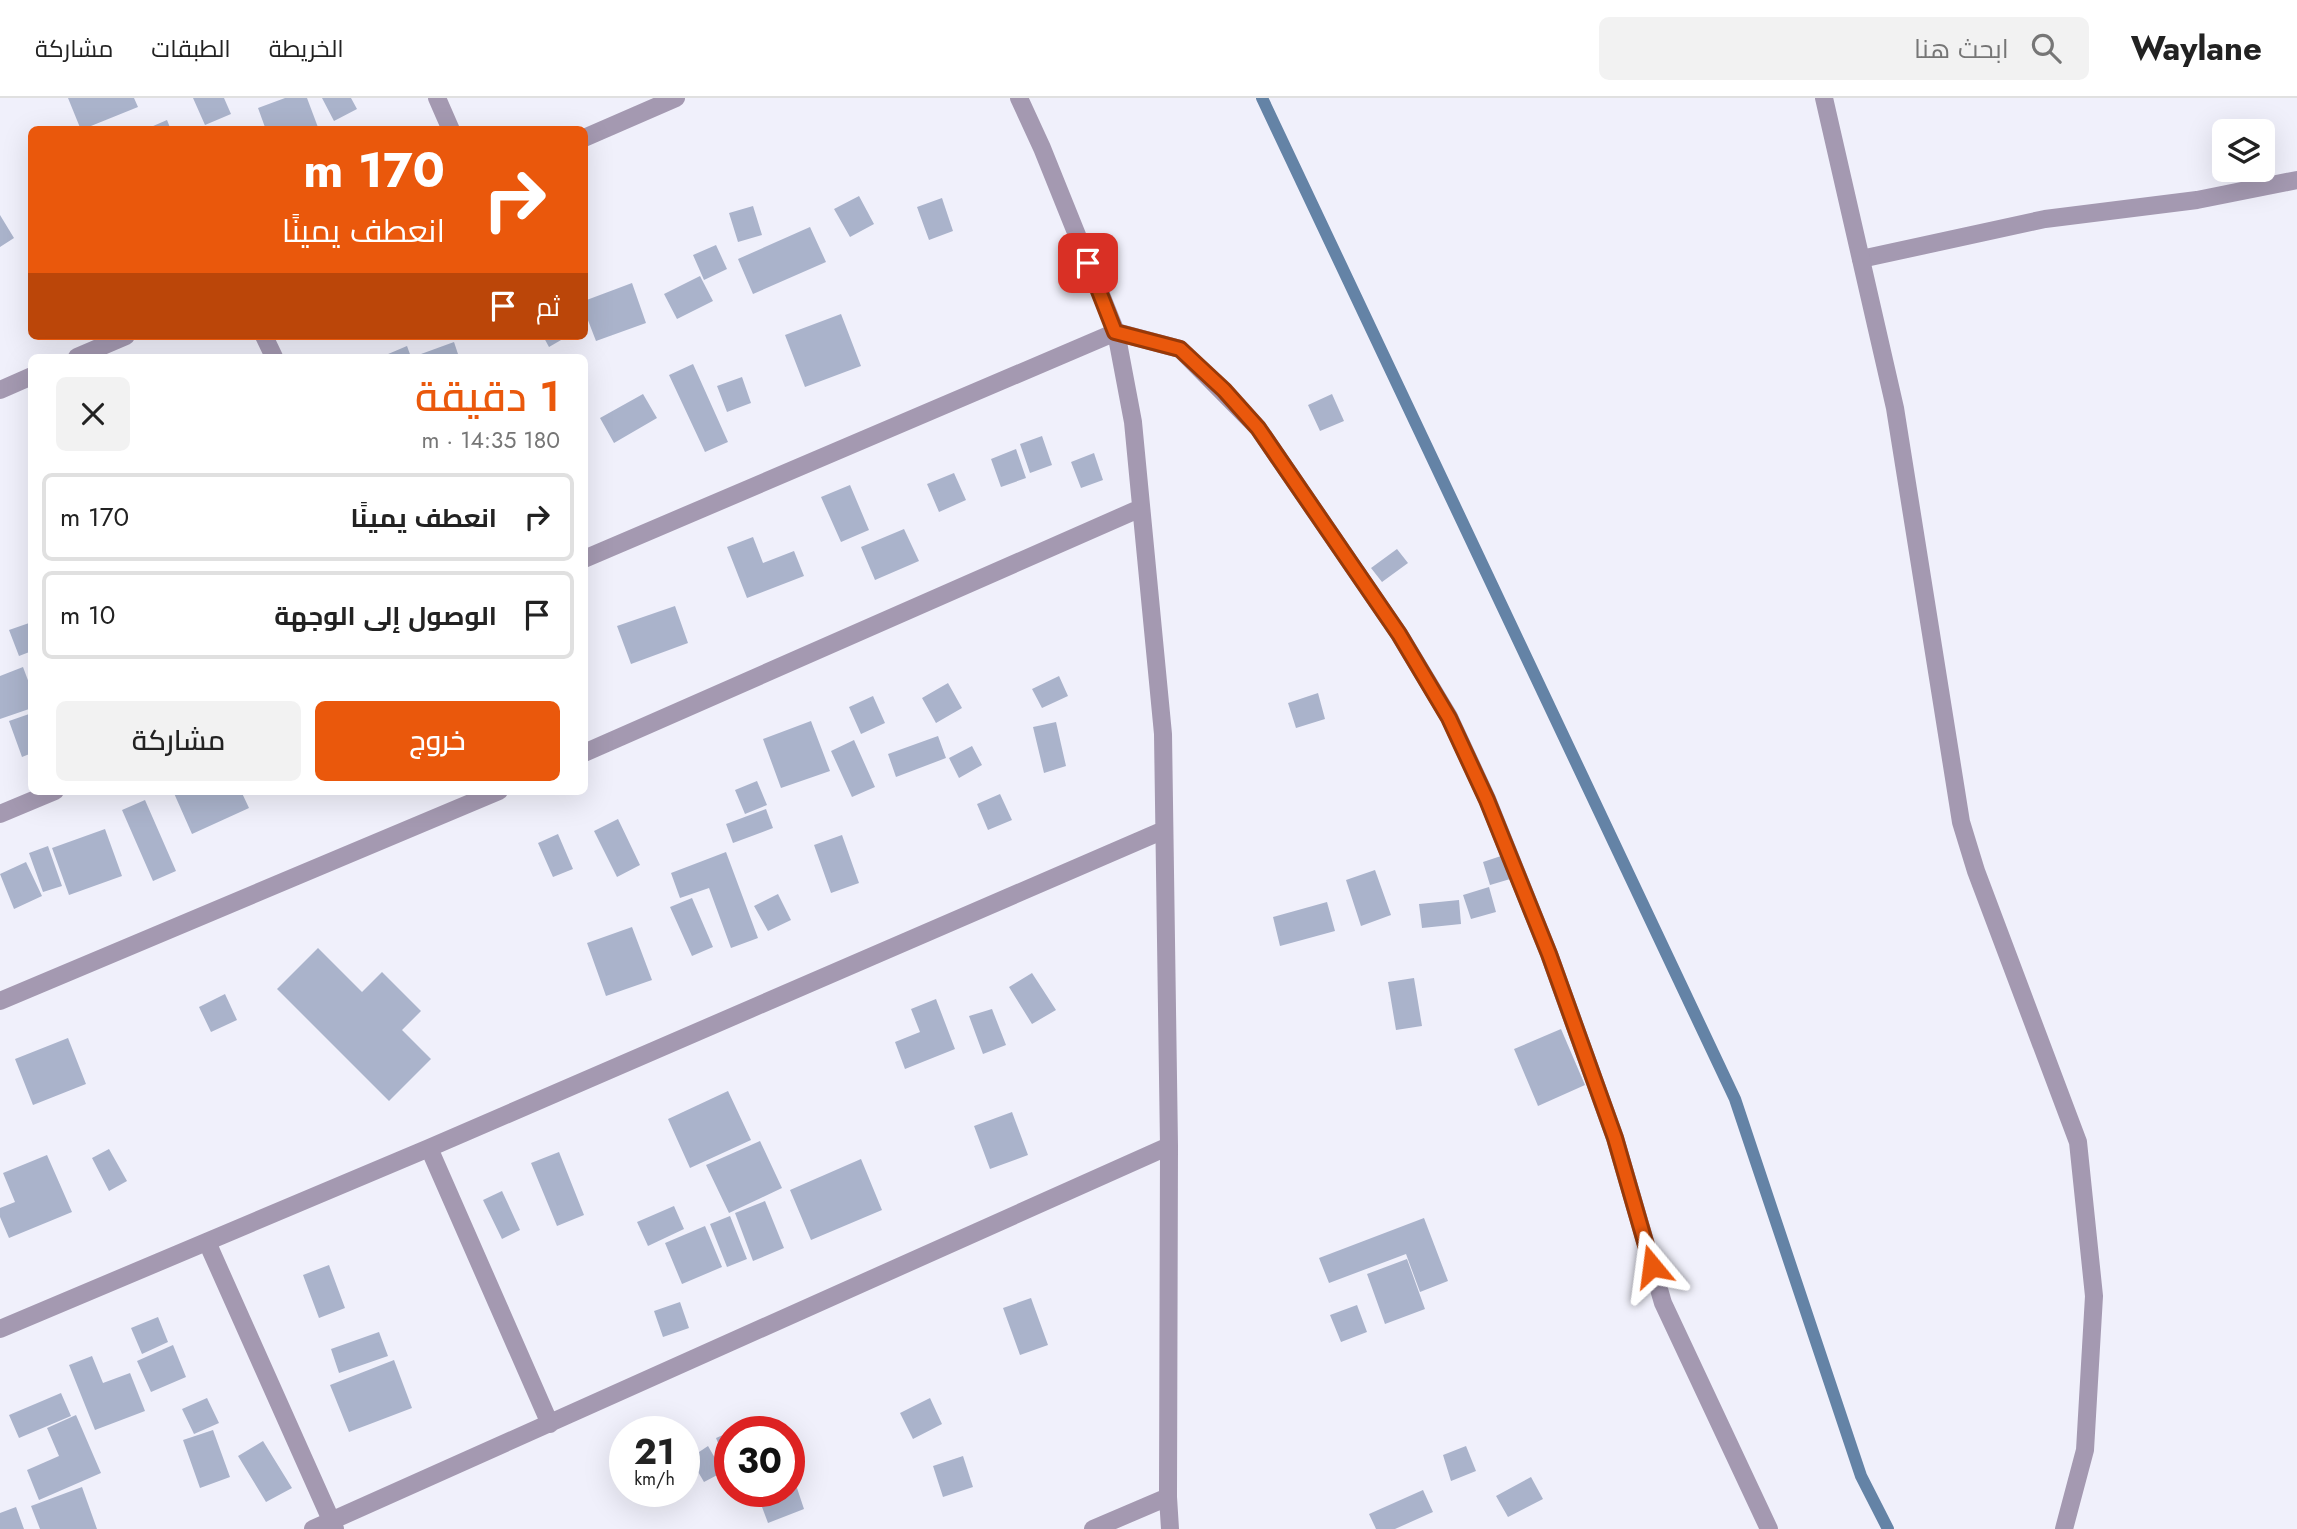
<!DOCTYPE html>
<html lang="ar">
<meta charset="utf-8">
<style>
body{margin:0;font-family:Jost,Cairo,sans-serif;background:#f2f2f2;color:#222;direction:rtl;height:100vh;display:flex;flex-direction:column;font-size:26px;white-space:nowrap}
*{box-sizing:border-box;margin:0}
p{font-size:23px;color:#767676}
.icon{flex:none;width:38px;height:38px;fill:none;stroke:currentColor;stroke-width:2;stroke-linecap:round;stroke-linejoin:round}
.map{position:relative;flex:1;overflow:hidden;direction:ltr}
.drawer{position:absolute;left:28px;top:256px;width:560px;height:441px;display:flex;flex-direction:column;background:#fff;border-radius:10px;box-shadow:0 7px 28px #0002;direction:rtl}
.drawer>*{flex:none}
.top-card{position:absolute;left:28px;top:28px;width:560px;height:214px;border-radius:10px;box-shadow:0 7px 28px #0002;direction:rtl;background:#ea580c;color:#fff;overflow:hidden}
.controls{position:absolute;left:2212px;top:21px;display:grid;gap:14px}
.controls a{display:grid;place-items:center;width:63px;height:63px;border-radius:10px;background:#fff;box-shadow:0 7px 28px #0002;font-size:35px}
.speed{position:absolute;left:609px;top:1318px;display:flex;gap:14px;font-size:35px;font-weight:700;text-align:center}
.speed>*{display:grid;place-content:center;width:91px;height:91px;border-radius:50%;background:#fff;box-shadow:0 7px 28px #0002;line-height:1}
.speed small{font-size:18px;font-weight:400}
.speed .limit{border:10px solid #d22;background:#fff;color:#111}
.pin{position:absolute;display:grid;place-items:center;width:60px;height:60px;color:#fff;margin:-30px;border-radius:14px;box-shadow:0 4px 10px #0006}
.me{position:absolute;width:77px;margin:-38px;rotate:344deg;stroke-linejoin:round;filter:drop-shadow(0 0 5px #0008)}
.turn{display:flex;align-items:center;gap:24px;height:147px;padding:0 28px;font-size:32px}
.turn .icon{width:91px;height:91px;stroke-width:2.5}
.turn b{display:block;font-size:49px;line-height:60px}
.then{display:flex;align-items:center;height:66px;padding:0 28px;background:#0003;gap:14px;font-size:26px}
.round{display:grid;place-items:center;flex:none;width:74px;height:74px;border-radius:10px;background:#f2f2f2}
.headline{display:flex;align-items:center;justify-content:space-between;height:119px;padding:0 28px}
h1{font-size:42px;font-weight:600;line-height:52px;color:#ea580c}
.cta{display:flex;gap:14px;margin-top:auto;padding:14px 28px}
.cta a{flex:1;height:80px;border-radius:10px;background:#ea580c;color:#fff;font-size:28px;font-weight:600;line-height:80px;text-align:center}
.cta a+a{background:#f2f2f2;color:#222}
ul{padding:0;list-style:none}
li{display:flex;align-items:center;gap:21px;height:88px;margin:0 14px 10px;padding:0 14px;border:4px solid #e0e0e0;border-radius:10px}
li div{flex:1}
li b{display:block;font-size:26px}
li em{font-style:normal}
header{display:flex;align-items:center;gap:42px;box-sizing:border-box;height:98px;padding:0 35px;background:#fff;border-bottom:2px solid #e0e0e0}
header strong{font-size:33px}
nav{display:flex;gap:38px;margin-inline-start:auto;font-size:24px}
.search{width:490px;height:63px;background:#f2f2f2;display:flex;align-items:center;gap:18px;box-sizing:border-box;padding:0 24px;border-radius:10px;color:#767676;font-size:26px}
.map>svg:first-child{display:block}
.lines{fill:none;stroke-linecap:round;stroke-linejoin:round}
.stream{stroke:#6483a6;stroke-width:12}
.building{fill:#aab3cb}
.lane{stroke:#a499b1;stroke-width:18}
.street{stroke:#a499b1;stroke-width:18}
.route-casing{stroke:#983908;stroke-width:18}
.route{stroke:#ea580c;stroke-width:12}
</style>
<header>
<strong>Waylane</strong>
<div class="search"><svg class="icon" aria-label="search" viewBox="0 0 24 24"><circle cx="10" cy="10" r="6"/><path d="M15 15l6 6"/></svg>ابحث هنا</div>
<nav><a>الخريطة</a><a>الطبقات</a><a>مشاركة</a></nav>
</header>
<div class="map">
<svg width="2297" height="1431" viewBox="0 0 2297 1431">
<rect width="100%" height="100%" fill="#f0f0fb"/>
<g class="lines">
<path class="stream" d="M1262 0 1735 1001 1861 1378 1888 1431"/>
</g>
<path class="building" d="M68 0H134L138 9 81 32Z
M193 0H224L231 16 205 27Z
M285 0H307L319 32H266L258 10Z
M322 0H351L357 11 334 23Z
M167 22 171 32H144Z
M859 98 874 126 850 139 834 111Z
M942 100 953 133 929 142 917 109Z
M753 108 762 137 738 144 729 115Z
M0 117 14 140 0 149Z
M810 129 826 164 753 196 738 161Z
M716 147 727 171 704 182 693 157Z
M700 178 713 203 677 221 664 196Z
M632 185 646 225 596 243 584 212V203Z
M841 216 861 268 805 289 785 237Z
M543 238H568L549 249Z
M454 244 459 259H422L421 256Z
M407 248 411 259H381Z
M693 266 728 344 705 354 669 277Z
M742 279 751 305 727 314 717 288Z
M643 296 657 320 614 345 600 320Z
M1332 296 1344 323 1320 333 1308 307Z
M1042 338 1052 367 1030 375 1020 346Z
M1016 351 1026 380 1001 389 991 361Z
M1094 355 1103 382 1081 390 1071 364Z
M954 375 966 402 939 414 927 386Z
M850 387 869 432 841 444 821 399Z
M904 431 919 463 875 482 861 449Z
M753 439 763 465 794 453 804 478 747 500 727 449Z
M1397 451 1408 465 1382 484 1371 470Z
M675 508 688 545 631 566 617 528Z
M32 524V553L19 558 9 532Z
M23 569 32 593V610L0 621V578Z
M1059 578 1068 598 1042 610 1032 591Z
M948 585 962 610 936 625 922 600Z
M1318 595 1325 621 1296 630 1288 605Z
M873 598 885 625 861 636 849 609Z
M32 615V655L22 659 9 623Z
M811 623 830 673 781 690 763 641Z
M1056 624 1066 668 1044 675 1033 629Z
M938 638 946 660 896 679 888 656Z
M854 642 875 689 852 699 831 653Z
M972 648 982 667 959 680 949 660Z
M757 683 767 707 745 716 735 692Z
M173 693H241L249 710 192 736Z
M1000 696 1012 722 988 732 977 706Z
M145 702 176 773 153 783 122 712Z
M766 711 773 730 733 745 726 726Z
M618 721 640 767 617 779 594 733Z
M105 731 122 778 69 797 52 750Z
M558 736 573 771 553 779 538 745Z
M842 737 859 785 831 795 814 747Z
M48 748 62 788 43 794 29 755Z
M726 754 758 840 731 850 709 790 680 800 671 775Z
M1510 755 1517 779 1490 787 1483 764Z
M26 764 42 798 14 811 0 776Z
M1375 772 1391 817 1361 828 1346 782Z
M1489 789 1496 814 1471 821 1463 797Z
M778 796 791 822 768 833 754 808Z
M692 800 713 849 692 858 670 809Z
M1459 802 1461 826 1422 830 1419 806Z
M1327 804 1335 833 1280 848 1273 819Z
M632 829 652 882 606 898 587 845Z
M318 850 362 894 382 874 421 913 402 932 431 961 389 1003 277 891Z
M1032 875 1056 912 1032 926 1009 889Z
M1414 880 1422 928 1396 932 1388 884Z
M225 896 237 922 211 934 199 909Z
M936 901 955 951 905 971 895 944 920 934 911 911Z
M992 911 1006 947 983 956 969 918Z
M1561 931 1585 987 1538 1008 1514 951Z
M68 940 86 986 33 1007 15 961Z
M728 993 751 1042 690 1070 668 1021Z
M1012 1014 1028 1057 990 1071 974 1028Z
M760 1043 782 1090 729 1115 706 1067Z
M109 1051 127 1083 109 1093 92 1060Z
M559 1054 584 1117 557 1128 531 1065Z
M47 1057 72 1114 9 1140 0 1119V1110L15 1104 3 1075Z
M861 1061 882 1112 811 1142 790 1092Z
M502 1093 520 1132 502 1141 483 1102Z
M765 1103 784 1150 753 1163 735 1115Z
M674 1108 684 1131 648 1148 637 1124Z
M730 1118 747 1161 727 1169 710 1126Z
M1424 1120 1448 1183 1420 1194 1406 1156 1329 1185 1319 1160Z
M705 1128 722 1169 682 1186 665 1145Z
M1407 1161 1425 1211 1385 1226 1367 1176Z
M329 1167 345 1210 319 1220 303 1177Z
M1031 1200 1048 1247 1020 1257 1003 1210Z
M680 1204 689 1230 663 1239 654 1213Z
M1357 1207 1367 1234 1341 1244 1330 1217Z
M158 1219 168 1244 142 1256 131 1230Z
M379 1234 388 1258 339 1275 331 1251Z
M173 1247 186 1279 151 1294 137 1263Z
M92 1258 103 1285 130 1275 145 1313 95 1332 69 1267Z
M394 1262 412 1310 349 1334 330 1287Z
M61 1295 71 1318 19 1340 9 1317Z
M207 1300 219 1325 194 1336 182 1311Z
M930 1300 942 1326 913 1341 900 1315Z
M76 1317 101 1375 39 1402 27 1372 59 1358 47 1330Z
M213 1332 230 1379 200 1390 183 1342Z
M730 1334V1360L725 1362 716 1340Z
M263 1343 292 1390 266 1404 238 1358Z
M708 1348 723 1374 704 1384 690 1360Z
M1466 1348 1476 1373 1451 1383 1443 1357Z
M963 1358 973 1389 943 1399 933 1368Z
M1531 1379 1543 1401 1508 1419 1496 1398Z
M796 1387 804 1411 768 1425 759 1401 780 1393H789V1390Z
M82 1389 97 1431H40L31 1408Z
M1423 1392 1433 1414 1395 1431H1376L1369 1416Z
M16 1409 24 1431H0V1415Z"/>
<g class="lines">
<path class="lane" d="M1861 161 2045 121 2197 102 2297 82"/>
<path class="street" d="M437 0 451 32
M1019 0 1042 50 1116 234 1133 324 1163 636 1169 1048 1168 1399 1170 1431
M1824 0 1895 310 1961 724 1976 773 2078 1044 2094 1198 2085 1352 2064 1431
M584 40 676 0
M264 238 274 259
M77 259 126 238
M0 292 32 278
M584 461 1116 234 1180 251 1258 330 1399 536 1449 619 1487 701 1549 856 1615 1040 1663 1205 1769 1431
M584 655 1141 410
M0 716 55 693
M0 903 499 693
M429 1050 550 1326
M207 1144 335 1431
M0 1231 429 1050 1164 732
M313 1431 1169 1048
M1093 1431 1168 1399"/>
</g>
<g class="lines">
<g class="route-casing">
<path id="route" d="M1088 165 1115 234 1180 251 1224 292 1258 330 1399 536 1449 620 1487 702 1549 856 1615 1040 1652 1168"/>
</g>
<use href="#route" class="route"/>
</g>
</svg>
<div class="controls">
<a><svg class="icon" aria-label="layers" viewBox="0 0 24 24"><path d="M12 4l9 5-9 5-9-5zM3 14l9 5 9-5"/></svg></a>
</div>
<div class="speed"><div>21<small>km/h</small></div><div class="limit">30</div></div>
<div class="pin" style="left:1088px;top:165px;background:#d93025"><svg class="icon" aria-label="arrive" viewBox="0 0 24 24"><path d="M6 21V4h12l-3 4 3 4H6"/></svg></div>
<svg class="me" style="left:1652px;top:1168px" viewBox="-20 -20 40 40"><path d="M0-17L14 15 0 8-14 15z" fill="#ea580c" stroke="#fff" stroke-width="4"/></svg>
<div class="top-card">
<div class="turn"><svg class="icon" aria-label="right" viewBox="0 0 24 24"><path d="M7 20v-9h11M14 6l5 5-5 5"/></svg><div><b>170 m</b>انعطف يمينًا</div></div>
<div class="then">ثم<svg class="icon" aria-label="arrive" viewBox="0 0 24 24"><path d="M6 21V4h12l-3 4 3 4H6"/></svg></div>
</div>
<section class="drawer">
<div class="headline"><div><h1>1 دقيقة</h1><p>180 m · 14:35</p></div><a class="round"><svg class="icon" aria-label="close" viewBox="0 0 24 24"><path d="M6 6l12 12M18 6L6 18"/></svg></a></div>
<ul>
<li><svg class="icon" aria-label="right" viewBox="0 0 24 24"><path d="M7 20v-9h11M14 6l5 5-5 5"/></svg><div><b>انعطف يمينًا</b></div><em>170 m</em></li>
<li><svg class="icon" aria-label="arrive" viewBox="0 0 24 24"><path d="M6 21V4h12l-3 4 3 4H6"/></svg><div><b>الوصول إلى الوجهة</b></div><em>10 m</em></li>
</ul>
<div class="cta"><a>خروج</a><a>مشاركة</a></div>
</section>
</div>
